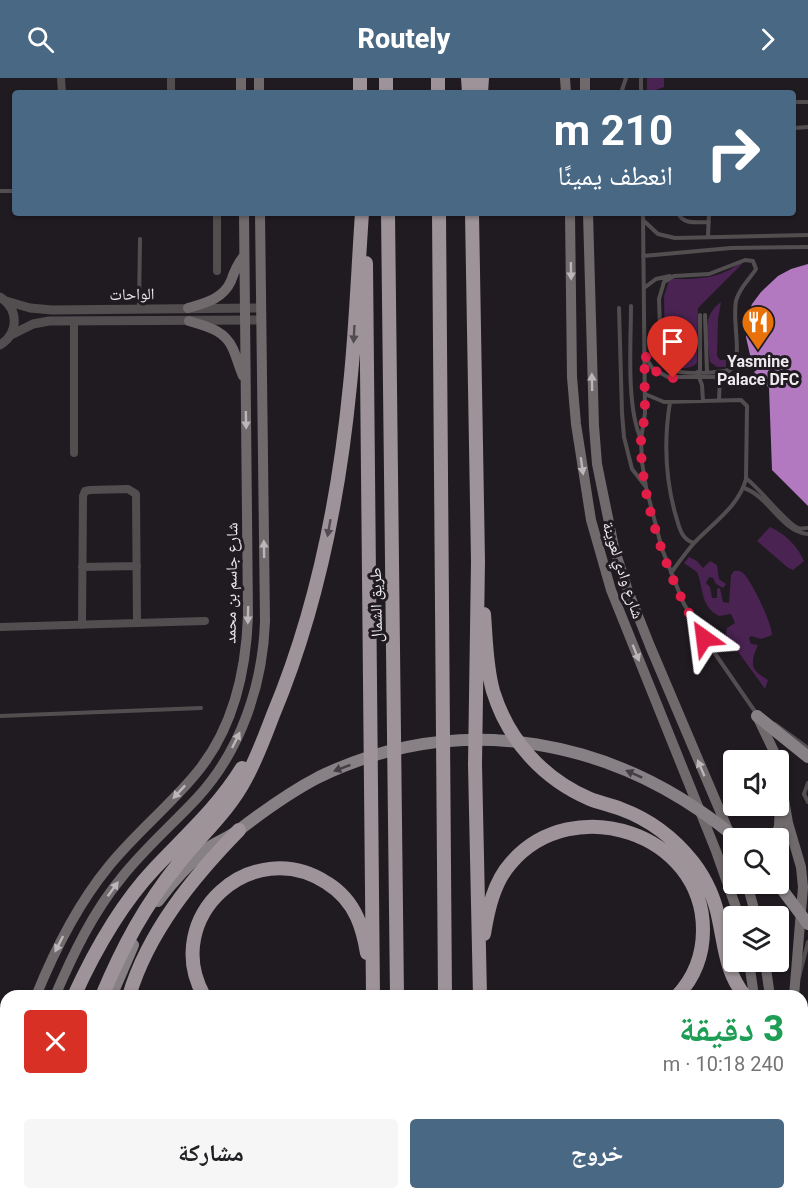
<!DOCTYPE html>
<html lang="ar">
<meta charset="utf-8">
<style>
body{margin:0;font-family:Roboto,"Noto Naskh Arabic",sans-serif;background:#f6f6f6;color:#202124;direction:rtl;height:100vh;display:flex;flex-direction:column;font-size:22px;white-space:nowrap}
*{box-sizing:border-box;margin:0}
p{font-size:20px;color:#757577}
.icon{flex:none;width:33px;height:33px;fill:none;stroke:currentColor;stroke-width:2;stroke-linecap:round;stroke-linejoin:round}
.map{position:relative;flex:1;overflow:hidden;direction:ltr}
.details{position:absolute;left:0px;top:912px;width:808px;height:210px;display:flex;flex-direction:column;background:#fff;border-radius:18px 18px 0 0;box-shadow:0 2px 4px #0004;direction:rtl}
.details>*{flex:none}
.guide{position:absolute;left:12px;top:12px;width:784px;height:126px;border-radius:6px;box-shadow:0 2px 4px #0004;direction:rtl;background:#496884;color:#fff;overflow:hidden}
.buttons{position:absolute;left:723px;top:672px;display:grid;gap:12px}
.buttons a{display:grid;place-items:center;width:66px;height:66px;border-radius:6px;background:#fff;box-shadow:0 2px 4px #0004;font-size:30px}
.pin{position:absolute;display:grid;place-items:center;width:51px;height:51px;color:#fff;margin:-62px -26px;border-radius:50% 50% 50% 0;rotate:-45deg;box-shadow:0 0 6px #0007}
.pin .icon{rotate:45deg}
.me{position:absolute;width:66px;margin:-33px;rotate:329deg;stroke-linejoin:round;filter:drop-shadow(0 0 4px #0008)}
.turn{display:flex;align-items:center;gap:21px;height:126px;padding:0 24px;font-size:27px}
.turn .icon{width:78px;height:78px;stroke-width:2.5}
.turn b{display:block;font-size:42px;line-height:51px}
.round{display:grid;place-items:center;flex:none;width:63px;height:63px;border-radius:6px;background:#f6f6f6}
.headline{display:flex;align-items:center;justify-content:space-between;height:102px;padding:0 24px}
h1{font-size:36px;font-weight:800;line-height:45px;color:#1e9e55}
.primary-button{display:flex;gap:12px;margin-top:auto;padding:12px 24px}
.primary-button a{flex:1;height:69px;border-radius:6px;background:#496884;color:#fff;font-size:24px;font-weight:800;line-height:69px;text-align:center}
.primary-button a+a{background:#f6f6f6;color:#202124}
header{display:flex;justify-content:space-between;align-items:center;height:78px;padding:0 24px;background:#496884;color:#fff;font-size:27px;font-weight:800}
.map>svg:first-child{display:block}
.green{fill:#4a2353}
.building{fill:#b279c1}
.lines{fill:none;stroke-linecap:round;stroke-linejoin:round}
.service{stroke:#524e50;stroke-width:4}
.minor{stroke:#524e50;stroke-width:8}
.tertiary{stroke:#524e50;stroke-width:9}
.secondary{stroke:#706a6d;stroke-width:10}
.primary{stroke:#878084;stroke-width:12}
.motorway{stroke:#9d9398;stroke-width:14}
.oneway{fill:#bbb6ba}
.oneway2{fill:#524b51}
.oneway3{fill:#443e44}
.route{stroke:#e11d48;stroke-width:10;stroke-dasharray:0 18}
.labels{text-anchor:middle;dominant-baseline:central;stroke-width:6;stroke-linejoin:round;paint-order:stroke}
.street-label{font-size:16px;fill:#ede9ed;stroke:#201b21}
.poi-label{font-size:16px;font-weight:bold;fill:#ede9ed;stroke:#201b21}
</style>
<header><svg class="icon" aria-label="forward" viewBox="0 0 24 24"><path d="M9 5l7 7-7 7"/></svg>Routely<svg class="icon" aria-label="search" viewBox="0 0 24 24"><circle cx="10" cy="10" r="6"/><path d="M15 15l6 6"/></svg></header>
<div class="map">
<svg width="808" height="1122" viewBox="0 0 808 1122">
<rect width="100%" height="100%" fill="#201b21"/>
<path class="green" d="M647 0H664V9L647 15Z
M741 184 742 186 698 230 697 285C687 294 670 291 665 278L664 218 669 203 673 201C699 201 720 201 741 184Z
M721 224 718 241 717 278 720 282H726V289H717L710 284C708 261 700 239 721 224Z
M770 449C785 456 797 467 804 483L793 492 787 489 757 463Z
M689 479 697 483 703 490 710 483 717 487 719 501 726 506 723 510 716 506 713 500 709 499 706 505 710 509 712 520H717V511L720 510 723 524 729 525 731 497 734 493C738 493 739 492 743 495 752 503 772 546 772 557L761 561 751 558 749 560 751 566 758 567C750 585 750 592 768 602L765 611 726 557 727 550 735 545 731 536 719 538C700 528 704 511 697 494L684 485Z"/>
<path class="building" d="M808 186V428L772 392 769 310 754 294 757 292 750 277 746 259V243L752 226 761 214 778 198 791 191Z"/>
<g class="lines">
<path class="service" d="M621 15 626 0
M641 15V0
M794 24H808
M794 50 808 49
M0 113H15
M643 135 645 335 641 361 642 384 646 409 662 471 683 524 696 548 756 635
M678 135C683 147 697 144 709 144
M644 143 658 156 675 160 808 157
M708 158 709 135
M643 178 731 170 808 169
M745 182 753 183 756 191C749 202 739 210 736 223 732 243 742 273 733 290 723 296 676 297 667 290 662 286 662 282 661 277L659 221 664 204 674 198 709 196Z
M644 210 656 201 670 198
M631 228C631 263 626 329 641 361
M139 230 140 161
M619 230 622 335 624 359 632 391 646 409
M700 237V294
M705 237 707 294
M646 280 653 291 668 299H720L729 293
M697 294 702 307 703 323
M645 316 664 324 741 322 747 328 746 401C739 428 713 445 695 464 686 474 679 484 671 495
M719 322 720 299
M670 324C664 361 665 398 675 435 679 447 680 461 694 465
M747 401C760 411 787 446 798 450 801 451 804 450 807 450
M744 410C770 419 780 453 808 456
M0 638 201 630
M775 646 808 670
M808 705 804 716 808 724
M799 899 808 864"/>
<path class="minor" d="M61 0 62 15
M171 15V0
M217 135V193
M74 375V243
M82 489 137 488
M82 547 83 418 85 413 90 412 128 411 136 416 137 545
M0 549 205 543"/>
<path class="tertiary" d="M0 219C19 231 19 255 0 267
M6 223 30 230 52 232 260 230
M11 257 33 246 49 243 261 242"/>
<path class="secondary" d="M241 0V15
M259 0V15
M565 0 566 15
M585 15V0
M570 135 572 299 576 346 591 442 611 512 716 773 739 838
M588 135 594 348 597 386 614 469 627 510 650 568 734 766
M188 230C205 225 223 221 231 203 234 194 237 186 244 178
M189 243C206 248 225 252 233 271 237 280 239 289 243 298
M757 638 778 682
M778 685 788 745 801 789 803 809 794 918
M775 760 779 748 780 725
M747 806 756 838
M749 884 754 918
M765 884 770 918
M36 918C55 871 77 827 109 788 135 756 167 730 194 698 232 654 246 594 248 538L244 135
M55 918C73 876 93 834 122 799 145 770 173 746 198 719 241 672 263 606 265 543L260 135
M6 1059V1122
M22 1116 23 1122
M741 1122 742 1116"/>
<path class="primary" d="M757 638 808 679
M778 806 808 846
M158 823C172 804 190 785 208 770 218 763 230 759 239 752 265 732 290 714 319 699 462 630 617 661 736 760
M111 918 133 867
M802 959 808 958
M802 979H808
M802 998 808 997
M0 1004H6
M0 1026H6
M0 1039H6"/>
<path class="motorway" d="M360 0V15
M386 0V15
M438 0V15
M468 0 469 15
M481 15 482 0
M388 135 397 918
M439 135 445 918
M472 135 478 483 475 686 480 918
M366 185 373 918
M484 536C486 561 486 588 493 613 508 662 543 701 590 721 600 725 611 727 621 731 651 742 673 759 693 784 706 801 715 821 719 842 725 870 726 895 745 918
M484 856C488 831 494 804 511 785 573 713 703 755 703 852 703 877 694 900 677 918
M74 918C95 872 120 827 155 790 185 758 218 729 242 690
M102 918C123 868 145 827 179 785 202 756 229 733 246 700 257 680 265 658 273 637 317 532 339 421 350 307 356 250 358 192 362 135
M129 918C148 854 193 799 239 752
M204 918C160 839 252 756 327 805 340 813 351 826 357 839 362 850 365 863 367 875
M802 939 807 940
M0 984 6 983
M802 1074 808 1068
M57 1116 58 1122
M93 1116 95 1122
M115 1116 117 1122
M374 1116 375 1122
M399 1116 400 1122
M449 1116V1122
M485 1116 486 1122
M153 1122 154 1116
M697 1122 698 1116
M758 1122 763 1116"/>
</g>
<defs><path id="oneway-solid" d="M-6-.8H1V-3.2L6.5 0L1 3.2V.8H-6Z" transform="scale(1.5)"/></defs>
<g class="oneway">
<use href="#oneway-solid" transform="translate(571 193) rotate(89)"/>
<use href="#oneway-solid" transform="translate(592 304) rotate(-91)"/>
<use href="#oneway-solid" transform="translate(246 342) rotate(89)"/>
<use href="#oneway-solid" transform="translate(582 388) rotate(82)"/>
<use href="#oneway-solid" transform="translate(264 471) rotate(-91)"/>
<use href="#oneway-solid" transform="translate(248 537) rotate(91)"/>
<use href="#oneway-solid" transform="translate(636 575) rotate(68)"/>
<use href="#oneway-solid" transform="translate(236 662) rotate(-64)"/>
<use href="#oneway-solid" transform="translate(701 690) rotate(-113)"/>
<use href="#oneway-solid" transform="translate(179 714) rotate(133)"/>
<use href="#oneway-solid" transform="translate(113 811) rotate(-54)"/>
<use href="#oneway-solid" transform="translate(59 866) rotate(117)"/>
</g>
<g class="oneway2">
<use href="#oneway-solid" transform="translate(354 256) rotate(93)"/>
<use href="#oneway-solid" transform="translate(329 450) rotate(100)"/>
</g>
<g class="oneway3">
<use href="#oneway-solid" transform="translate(342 690) rotate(159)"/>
<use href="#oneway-solid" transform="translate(634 696) rotate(-156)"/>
</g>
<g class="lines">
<path class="route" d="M673 300C659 298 649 290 645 276 644 296 645 316 645 336 644 345 641 355 641 364 640 422 671 512 704 560"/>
</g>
<defs>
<g id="restaurant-pin" transform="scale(1.725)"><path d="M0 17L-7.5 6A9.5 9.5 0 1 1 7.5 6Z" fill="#e8710a" stroke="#201b21"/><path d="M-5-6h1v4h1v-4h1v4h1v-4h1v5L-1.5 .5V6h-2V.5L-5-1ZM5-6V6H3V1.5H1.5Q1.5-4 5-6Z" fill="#fff"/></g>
</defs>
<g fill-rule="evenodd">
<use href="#restaurant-pin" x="758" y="244"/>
</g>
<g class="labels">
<g class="street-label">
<text transform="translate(132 216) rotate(-1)">الواحات</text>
<text transform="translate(623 492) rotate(72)">شارع وادي لعوينة</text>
<text transform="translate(231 505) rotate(-89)">شارع جاسم بن محمد</text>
<text transform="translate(376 527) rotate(-91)">طريق الشمال</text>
</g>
<g class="poi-label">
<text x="758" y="283">Yasmine<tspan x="758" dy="18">Palace DFC</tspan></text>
</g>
</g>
</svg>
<div class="buttons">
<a><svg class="icon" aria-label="sound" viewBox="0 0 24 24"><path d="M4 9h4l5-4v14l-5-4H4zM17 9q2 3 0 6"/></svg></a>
<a><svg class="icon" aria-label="search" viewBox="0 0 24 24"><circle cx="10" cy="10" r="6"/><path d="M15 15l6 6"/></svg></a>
<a><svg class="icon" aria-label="layers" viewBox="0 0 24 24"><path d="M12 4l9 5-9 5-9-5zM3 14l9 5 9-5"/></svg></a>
</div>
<div class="pin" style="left:673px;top:300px;background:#d93025"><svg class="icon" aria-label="arrive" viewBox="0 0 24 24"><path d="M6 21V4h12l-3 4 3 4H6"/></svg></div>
<svg class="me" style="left:704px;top:560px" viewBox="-20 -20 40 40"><path d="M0-17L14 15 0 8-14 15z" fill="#e11d48" stroke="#fff" stroke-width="4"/></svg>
<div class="guide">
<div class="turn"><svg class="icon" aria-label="right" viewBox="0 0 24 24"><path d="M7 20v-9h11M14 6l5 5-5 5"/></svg><div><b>210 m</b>انعطف يمينًا</div></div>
</div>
<section class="details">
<div class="headline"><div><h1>3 دقيقة</h1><p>240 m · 10:18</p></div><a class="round" style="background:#d93025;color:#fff"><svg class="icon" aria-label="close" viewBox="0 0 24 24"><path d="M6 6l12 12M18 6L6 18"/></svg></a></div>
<div class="primary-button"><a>خروج</a><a>مشاركة</a></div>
</section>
</div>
